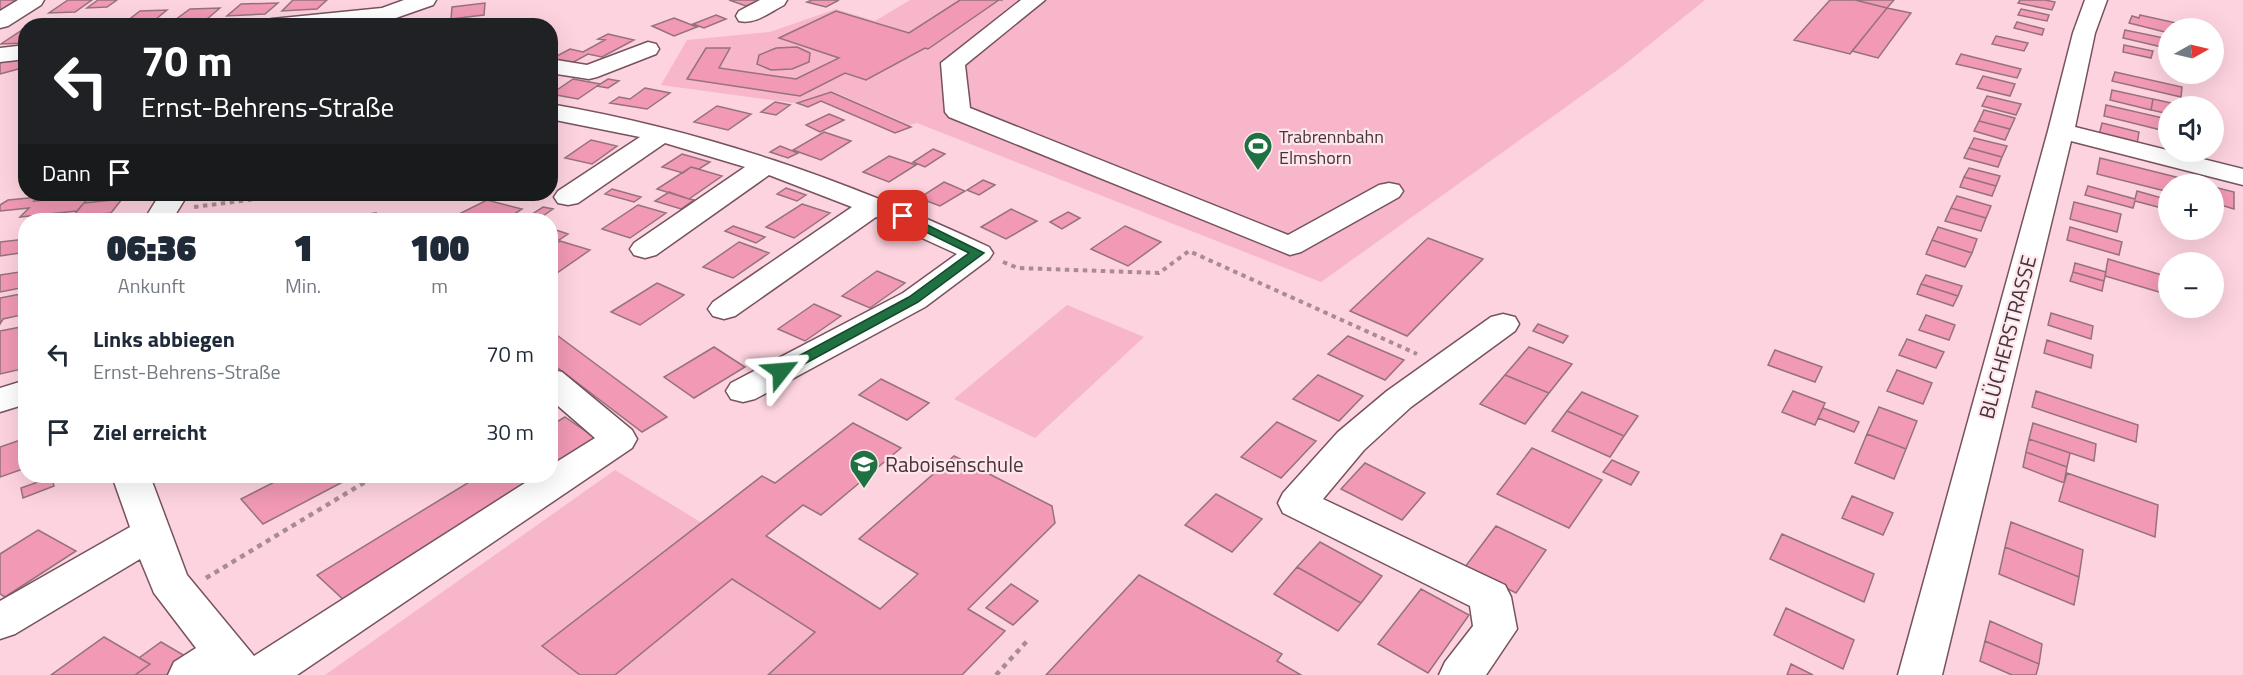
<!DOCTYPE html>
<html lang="de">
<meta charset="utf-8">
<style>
body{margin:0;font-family:"Titillium Web",sans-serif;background:#f2f2f3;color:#1f2937;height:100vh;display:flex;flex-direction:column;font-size:22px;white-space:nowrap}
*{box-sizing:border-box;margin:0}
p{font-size:20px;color:#747a83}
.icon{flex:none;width:33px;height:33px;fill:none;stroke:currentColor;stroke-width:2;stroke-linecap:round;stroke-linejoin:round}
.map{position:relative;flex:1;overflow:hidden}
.details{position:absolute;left:18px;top:213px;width:540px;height:270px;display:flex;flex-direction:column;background:#fff;border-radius:24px;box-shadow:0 6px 24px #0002}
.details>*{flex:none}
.guide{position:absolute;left:18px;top:18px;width:540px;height:183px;border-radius:24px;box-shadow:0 6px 24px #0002;background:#202124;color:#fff;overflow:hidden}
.needle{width:39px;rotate:82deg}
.tools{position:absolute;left:2158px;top:18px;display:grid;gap:12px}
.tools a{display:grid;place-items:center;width:66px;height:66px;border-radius:50%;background:#fff;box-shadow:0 6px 24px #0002;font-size:30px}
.pin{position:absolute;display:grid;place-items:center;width:51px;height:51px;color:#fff;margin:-26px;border-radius:12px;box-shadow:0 3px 9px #0006}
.me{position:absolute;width:66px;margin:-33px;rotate:62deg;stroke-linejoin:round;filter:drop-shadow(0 0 4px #0008)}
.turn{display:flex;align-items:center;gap:21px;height:126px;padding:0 24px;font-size:27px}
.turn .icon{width:78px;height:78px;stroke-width:2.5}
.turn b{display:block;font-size:42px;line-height:51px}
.then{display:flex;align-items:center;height:57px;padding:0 24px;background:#0003;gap:12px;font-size:22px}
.eta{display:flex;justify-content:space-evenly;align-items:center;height:102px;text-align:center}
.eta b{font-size:36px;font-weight:800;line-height:42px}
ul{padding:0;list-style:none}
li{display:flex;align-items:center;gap:18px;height:78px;padding:0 24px}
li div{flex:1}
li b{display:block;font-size:22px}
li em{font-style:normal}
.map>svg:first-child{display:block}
.green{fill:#f7b6c9}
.building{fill:#f199b5;stroke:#96727c;stroke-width:1.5}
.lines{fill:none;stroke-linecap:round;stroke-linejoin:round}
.minor-casing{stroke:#76535d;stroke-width:3}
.path-far1{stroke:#a98b94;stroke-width:4;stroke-dasharray:4.5 4.5;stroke-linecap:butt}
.path{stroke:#a98b94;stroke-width:4.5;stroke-dasharray:5 5;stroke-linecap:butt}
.minor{fill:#fff;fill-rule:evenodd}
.route{fill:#207142;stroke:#15492b;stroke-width:1.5}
.labels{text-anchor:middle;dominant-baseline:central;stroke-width:4.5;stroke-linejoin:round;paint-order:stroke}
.far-poi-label{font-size:18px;fill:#45353a;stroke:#ffe6ec;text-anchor:start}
.street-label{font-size:21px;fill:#45353a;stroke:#ffe6ec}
.poi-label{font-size:21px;fill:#45353a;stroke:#ffe6ec;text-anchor:start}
</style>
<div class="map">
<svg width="2243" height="675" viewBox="0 0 2243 675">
<rect width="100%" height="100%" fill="#fdd3df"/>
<path class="green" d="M910 0H1705L1619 69 1321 282 917 123 910 125 832 91 794 103 661 85 687 40 770 32 836 9 875 21Z
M1067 305 1144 337 1035 438 954 399Z
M615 470 702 523 542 646 580 675H325Z
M732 579 815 632 768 675H615Z"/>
<path class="building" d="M0 0H25L0 16Z
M68 0H92L75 12 49 13Z
M98 0H117L107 7 87 8Z
M293 0H327L317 9 282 11Z
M729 0H761L746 6Z
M812 0H839L826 7 807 2Z
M960 0H1003H999L928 49 925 48 866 80 845 73 800 96 687 79 706 48H730L719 68 796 79 839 58 779 38 836 11 909 33Z
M1830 0H1855L1887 8 1850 54 1794 40Z
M1855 0H1894L1887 8Z
M2020 0H2045L2055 2 2052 10 2018 3Z
M278 3 265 14 227 16 241 4Z
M485 3 484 15 451 19 452 7Z
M220 8 207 19 175 20 190 9Z
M1887 8 1911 13 1878 58 1852 51Z
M2021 9 2049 15 2047 21 2018 15Z
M167 10 150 24 122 25 140 11Z
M716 15 726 19 704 28 693 24Z
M2140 15 2181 24V27L2189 28H2169V33L2129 23 2132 16 2139 18Z
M674 18 697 27 674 36 652 26Z
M2017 22 2044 29 2042 35 2014 28Z
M22 30H26V43L1 44Z
M2125 30 2164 38 2162 47 2123 38Z
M608 34 634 40 602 57 588 54 570 64 551 59 570 49 583 52 605 40 598 39Z
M1996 36 2028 43 2024 51 1992 44Z
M2124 45 2153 51 2151 58 2123 52Z
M797 47 810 53 809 62 792 69 771 70 757 64 759 55 776 48Z
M1961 54 2021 69 2017 78 1956 64Z
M26 58V64L22 68 0 74V61Z
M2115 72 2182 87 2181 97 2112 81Z
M1983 76 2015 84 2010 96 1977 88Z
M573 79 600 84 578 99 551 94Z
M608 79 619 81 608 88 597 86Z
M645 88 670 93 647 109 610 103 619 97 630 99Z
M2112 90 2153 99 2151 110 2110 100Z
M831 92 911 127 895 133 821 101 808 107 797 103Z
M1987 96 2021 104 2016 115 1982 106Z
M2153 99 2185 106H2169V114L2151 110Z
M775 102 790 105 776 115 761 112Z
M2106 105 2163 118 2161 130 2104 116Z
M717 106 751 114 728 130 694 122Z
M1984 110 2015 118 2010 129 1979 121Z
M829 114 844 120 820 132 806 125Z
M1979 121 2010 129 2005 140 1974 131Z
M2102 123 2139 132 2137 144 2099 135Z
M824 132 851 141 821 160 793 150Z
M1974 138 2007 146 2002 157 1969 148Z
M591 140 617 146 592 164 565 158Z
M780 146 798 153 788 158 770 152Z
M1969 148 2002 157 1998 167 1964 158Z
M933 149 945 154 925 167 913 162Z
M682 154 710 162 699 169 691 167 683 173 662 167Z
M889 156 916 165 889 182 863 172Z
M2100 158 2204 184H2169V192L2097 174Z
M691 167 722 176 689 199 657 189Z
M1969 168 2000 176 1996 186 1964 177Z
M1964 177 1996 186 1992 196 1960 187Z
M983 180 995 185 979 195 967 190Z
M944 182 965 191 940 206 919 198Z
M2088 186 2135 199 2137 191 2169 200V210L2135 201 2133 208 2085 195Z
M2214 187 2234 192V209L2214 203Z
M786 188 806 195 797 201 777 194Z
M612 189 641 197 634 202 605 194Z
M669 192 689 199 694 200 681 209 655 201Z
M92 194H127L122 199 84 203Z
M90 196 77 211 20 217 29 208 0 211V205L8 200 39 197 34 201Z
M1957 196 1991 206 1986 218 1951 208Z
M122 199 111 213 72 217 84 203Z
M487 200 522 209 505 220H477L457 215Z
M2074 202 2121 214 2117 232 2070 219Z
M802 204 830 213 794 238 766 227Z
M638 205 666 213 630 238 602 229Z
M543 207 553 209 537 220H523Z
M1951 208 1986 218 1981 231 1945 221Z
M1011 209 1037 221 1006 239 981 227Z
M1068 212 1080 218 1062 229 1050 222Z
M376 213 375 220H331Z
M733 226 765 237 756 243 725 231Z
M1125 226 1161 242 1128 266 1091 249Z
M1938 227 1977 239 1972 253 1932 240Z
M2070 227 2122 242 2119 255 2067 240Z
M550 228 568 234 559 240 550 238Z
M1428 238 1483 259 1407 336 1350 311Z
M26 239V252L0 256V242Z
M1932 240 1972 253 1965 267 1926 254Z
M560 241 590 250 557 273 550 272V248Z
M739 242 769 253 733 278 703 267Z
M2108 259 2169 277V295L2105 276Z
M2075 263 2106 272 2104 281 2073 272Z
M26 271V287L0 292V275Z
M877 271 905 283 870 308 842 296Z
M2073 272 2104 281 2102 291 2070 281Z
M1926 275 1962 286 1958 296 1921 284Z
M657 283 684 295 640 325 611 312Z
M1921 284 1958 296 1953 306 1917 294Z
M26 293V314L3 319 0 324V298Z
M814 304 841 316 805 341 778 329Z
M2051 313 2093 326 2091 339 2048 325Z
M1926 315 1955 325 1949 340 1919 330Z
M1538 324 1568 336 1563 343 1533 331Z
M26 326V368L0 374V331Z
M550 330 667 417 642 432 550 362Z
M1348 336 1404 360 1385 380 1328 354Z
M1907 339 1944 352 1936 368 1899 355Z
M2047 340 2093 355 2091 368 2044 353Z
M714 347 745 367 694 398 664 377Z
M1529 347 1572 364 1549 393 1505 375Z
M1775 350 1822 367 1815 382 1768 365Z
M1897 370 1932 383 1923 404 1887 391Z
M1318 375 1363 396 1339 421 1293 399Z
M1505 375 1549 393 1525 424 1480 404Z
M881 379 929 403 907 420 859 395Z
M1793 391 1825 403 1815 425 1782 412Z
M2036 391 2138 425 2136 442 2032 407Z
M1582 392 1638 416 1624 436 1567 411Z
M1879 407 1917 421 1906 449 1867 434Z
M1823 408 1859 422 1854 432 1818 418Z
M1567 411 1624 436 1610 457 1552 431Z
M565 417 597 439 550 469V426Z
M1277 422 1316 441 1281 478 1241 457Z
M853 423 901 448 821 515 803 505 766 536 880 609 918 574 859 539 954 456 1052 506 1055 523 968 609 1005 631 962 675H768L815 632 732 579 615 675H580L542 646 762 476 775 483Z
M2033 423 2096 444 2094 461 2029 439Z
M1867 434 1906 449 1894 479 1855 463Z
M26 438V468L0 477V447Z
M2029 439 2070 453 2067 467 2026 452Z
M1532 448 1602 480 1569 528 1497 494Z
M2026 452 2067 467 2064 483 2023 467Z
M1612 460 1639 472 1631 485 1603 472Z
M1365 463 1425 493 1402 520 1341 489Z
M2067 473 2158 505 2155 537 2059 501Z
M286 476H354L263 524 241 499Z
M479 476H540L346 602 317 575Z
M52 477 54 486 23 498 21 488Z
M1216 494 1262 519 1232 552 1185 525Z
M1852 496 1893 513 1883 535 1842 518Z
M2011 522 2083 550 2079 577 2005 547Z
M1496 526 1546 550 1516 593 1465 567Z
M38 530 76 551 5 597 0 594V554Z
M1782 534 1874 574 1864 602 1770 559Z
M1320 542 1382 576 1361 603 1297 567Z
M2005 547 2079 577 2074 605 1999 574Z
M1297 567 1361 603 1338 631 1274 594Z
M1139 575 1282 654 1277 661 1301 675H1046Z
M1011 584 1038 601 1013 625 986 608Z
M1421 589 1469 615 1428 673 1378 644Z
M1786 608 1854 640 1843 669 1774 635Z
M1990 621 2042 644 2039 664 1985 641Z
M104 637 150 664 135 675H51Z
M1985 641 2039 664 2036 675H2012L1980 661Z
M161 642 192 660 171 675H135L150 664 139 658Z
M1791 664 1813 675H1787Z"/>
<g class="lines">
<g class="minor-casing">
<path id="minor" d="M18 0H44L41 5 8 26 0 28V11Z
M404 0H436L433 5 393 19 383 26H356L358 23 261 26 264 21 272 19 382 8Z
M760 0H787L784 5C770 12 755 25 739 21L736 16 739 11Z
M1021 0H1045L965 65 970 108 1288 235 1379 185 1389 183 1399 185 1403 191 1399 197 1301 252 1290 255 949 117 945 112 941 63Z
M2085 0H2107L2095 33 2075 127 2243 169V185L2071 141 1942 675H1898L2048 131 2073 33Z
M648 42 656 44 659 49 656 54 597 77 589 79 550 73V59L587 65Z
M26 45V59L0 62V48Z
M550 104C706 131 846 180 989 247L993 253 989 259 925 307 755 399 743 402 731 399 726 391 731 383 903 293 957 254 876 217 735 316 724 319 713 316 708 309 713 302 852 207 769 175 656 255 645 258 634 255 630 249 634 243 745 167 665 143 578 203 568 205 558 203 554 197 558 191 640 137 550 119Z
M160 194H188L172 220H144Z
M1503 314 1515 317 1519 324 1515 331 1411 407 1364 450 1323 499 1505 585 1511 597 1517 629 1486 675H1439L1445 662 1473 626 1470 606 1283 513 1278 503 1283 493 1338 432 1387 391 1491 317Z
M550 369 562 372 632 430 637 439 632 448 297 675H168L174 662 196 648 154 593 140 559 15 634 0 639V601L130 527 112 476H150L187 575 254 656 536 476H550V466L595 438 550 399Z
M26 380V404L0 412V388Z"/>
</g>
<path class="path-far1" d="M194 207 295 194
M1003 262 1018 268 1159 273 1189 251 1417 354"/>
<path class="path" d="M206 578 375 476
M996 675 1028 640"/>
<use href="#minor" class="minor"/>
</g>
<path class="route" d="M903 213 984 253 918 302 786 374H776L774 371 776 368 909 297 969 253 899 219 897 216Z"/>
<defs>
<g id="stadium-pin" transform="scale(1.5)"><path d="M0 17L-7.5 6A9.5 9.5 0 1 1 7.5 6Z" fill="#207142" stroke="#ffe6ec"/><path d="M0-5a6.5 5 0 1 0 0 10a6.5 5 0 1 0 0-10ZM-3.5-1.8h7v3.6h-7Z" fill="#fff"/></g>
<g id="school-pin" transform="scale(1.5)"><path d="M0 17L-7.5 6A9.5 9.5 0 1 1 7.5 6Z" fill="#207142" stroke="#ffe6ec"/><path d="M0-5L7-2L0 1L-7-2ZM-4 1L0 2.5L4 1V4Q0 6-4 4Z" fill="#fff"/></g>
</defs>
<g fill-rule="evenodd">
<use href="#stadium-pin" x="1258" y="146"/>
<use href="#school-pin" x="864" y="464"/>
</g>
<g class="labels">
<g class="far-poi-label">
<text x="1279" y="136">Trabrennbahn<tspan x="1279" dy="21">Elmshorn</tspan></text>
</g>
<g class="street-label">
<text transform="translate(2007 337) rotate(-75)">BLÜCHERSTRASSE</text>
</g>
<g class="poi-label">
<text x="885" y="464">Raboisenschule</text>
</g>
</g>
</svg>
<div class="tools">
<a><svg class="needle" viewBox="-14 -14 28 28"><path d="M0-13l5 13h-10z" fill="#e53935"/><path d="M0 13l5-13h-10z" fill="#747a83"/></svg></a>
<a><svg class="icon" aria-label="sound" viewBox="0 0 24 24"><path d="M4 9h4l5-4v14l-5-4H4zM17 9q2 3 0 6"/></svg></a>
<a>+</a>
<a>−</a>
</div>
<div class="pin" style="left:903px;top:216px;background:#d93025"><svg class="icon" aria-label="arrive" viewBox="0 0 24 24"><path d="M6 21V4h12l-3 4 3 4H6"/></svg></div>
<svg class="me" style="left:781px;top:371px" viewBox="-20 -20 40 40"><path d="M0-17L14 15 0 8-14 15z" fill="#207142" stroke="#fff" stroke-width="4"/></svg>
<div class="guide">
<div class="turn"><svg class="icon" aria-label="left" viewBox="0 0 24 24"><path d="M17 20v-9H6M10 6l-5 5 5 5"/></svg><div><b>70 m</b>Ernst-Behrens-Straße</div></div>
<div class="then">Dann<svg class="icon" aria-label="arrive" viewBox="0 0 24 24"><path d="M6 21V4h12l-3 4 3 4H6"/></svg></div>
</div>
<section class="details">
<div class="eta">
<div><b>06:36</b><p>Ankunft</p></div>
<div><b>1</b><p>Min.</p></div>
<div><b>100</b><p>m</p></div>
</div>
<ul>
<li><svg class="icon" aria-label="left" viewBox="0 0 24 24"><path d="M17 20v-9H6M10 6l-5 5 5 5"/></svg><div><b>Links abbiegen</b><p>Ernst-Behrens-Straße</p></div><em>70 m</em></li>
<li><svg class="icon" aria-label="arrive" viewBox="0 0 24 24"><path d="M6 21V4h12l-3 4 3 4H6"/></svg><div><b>Ziel erreicht</b></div><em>30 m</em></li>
</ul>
</section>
</div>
